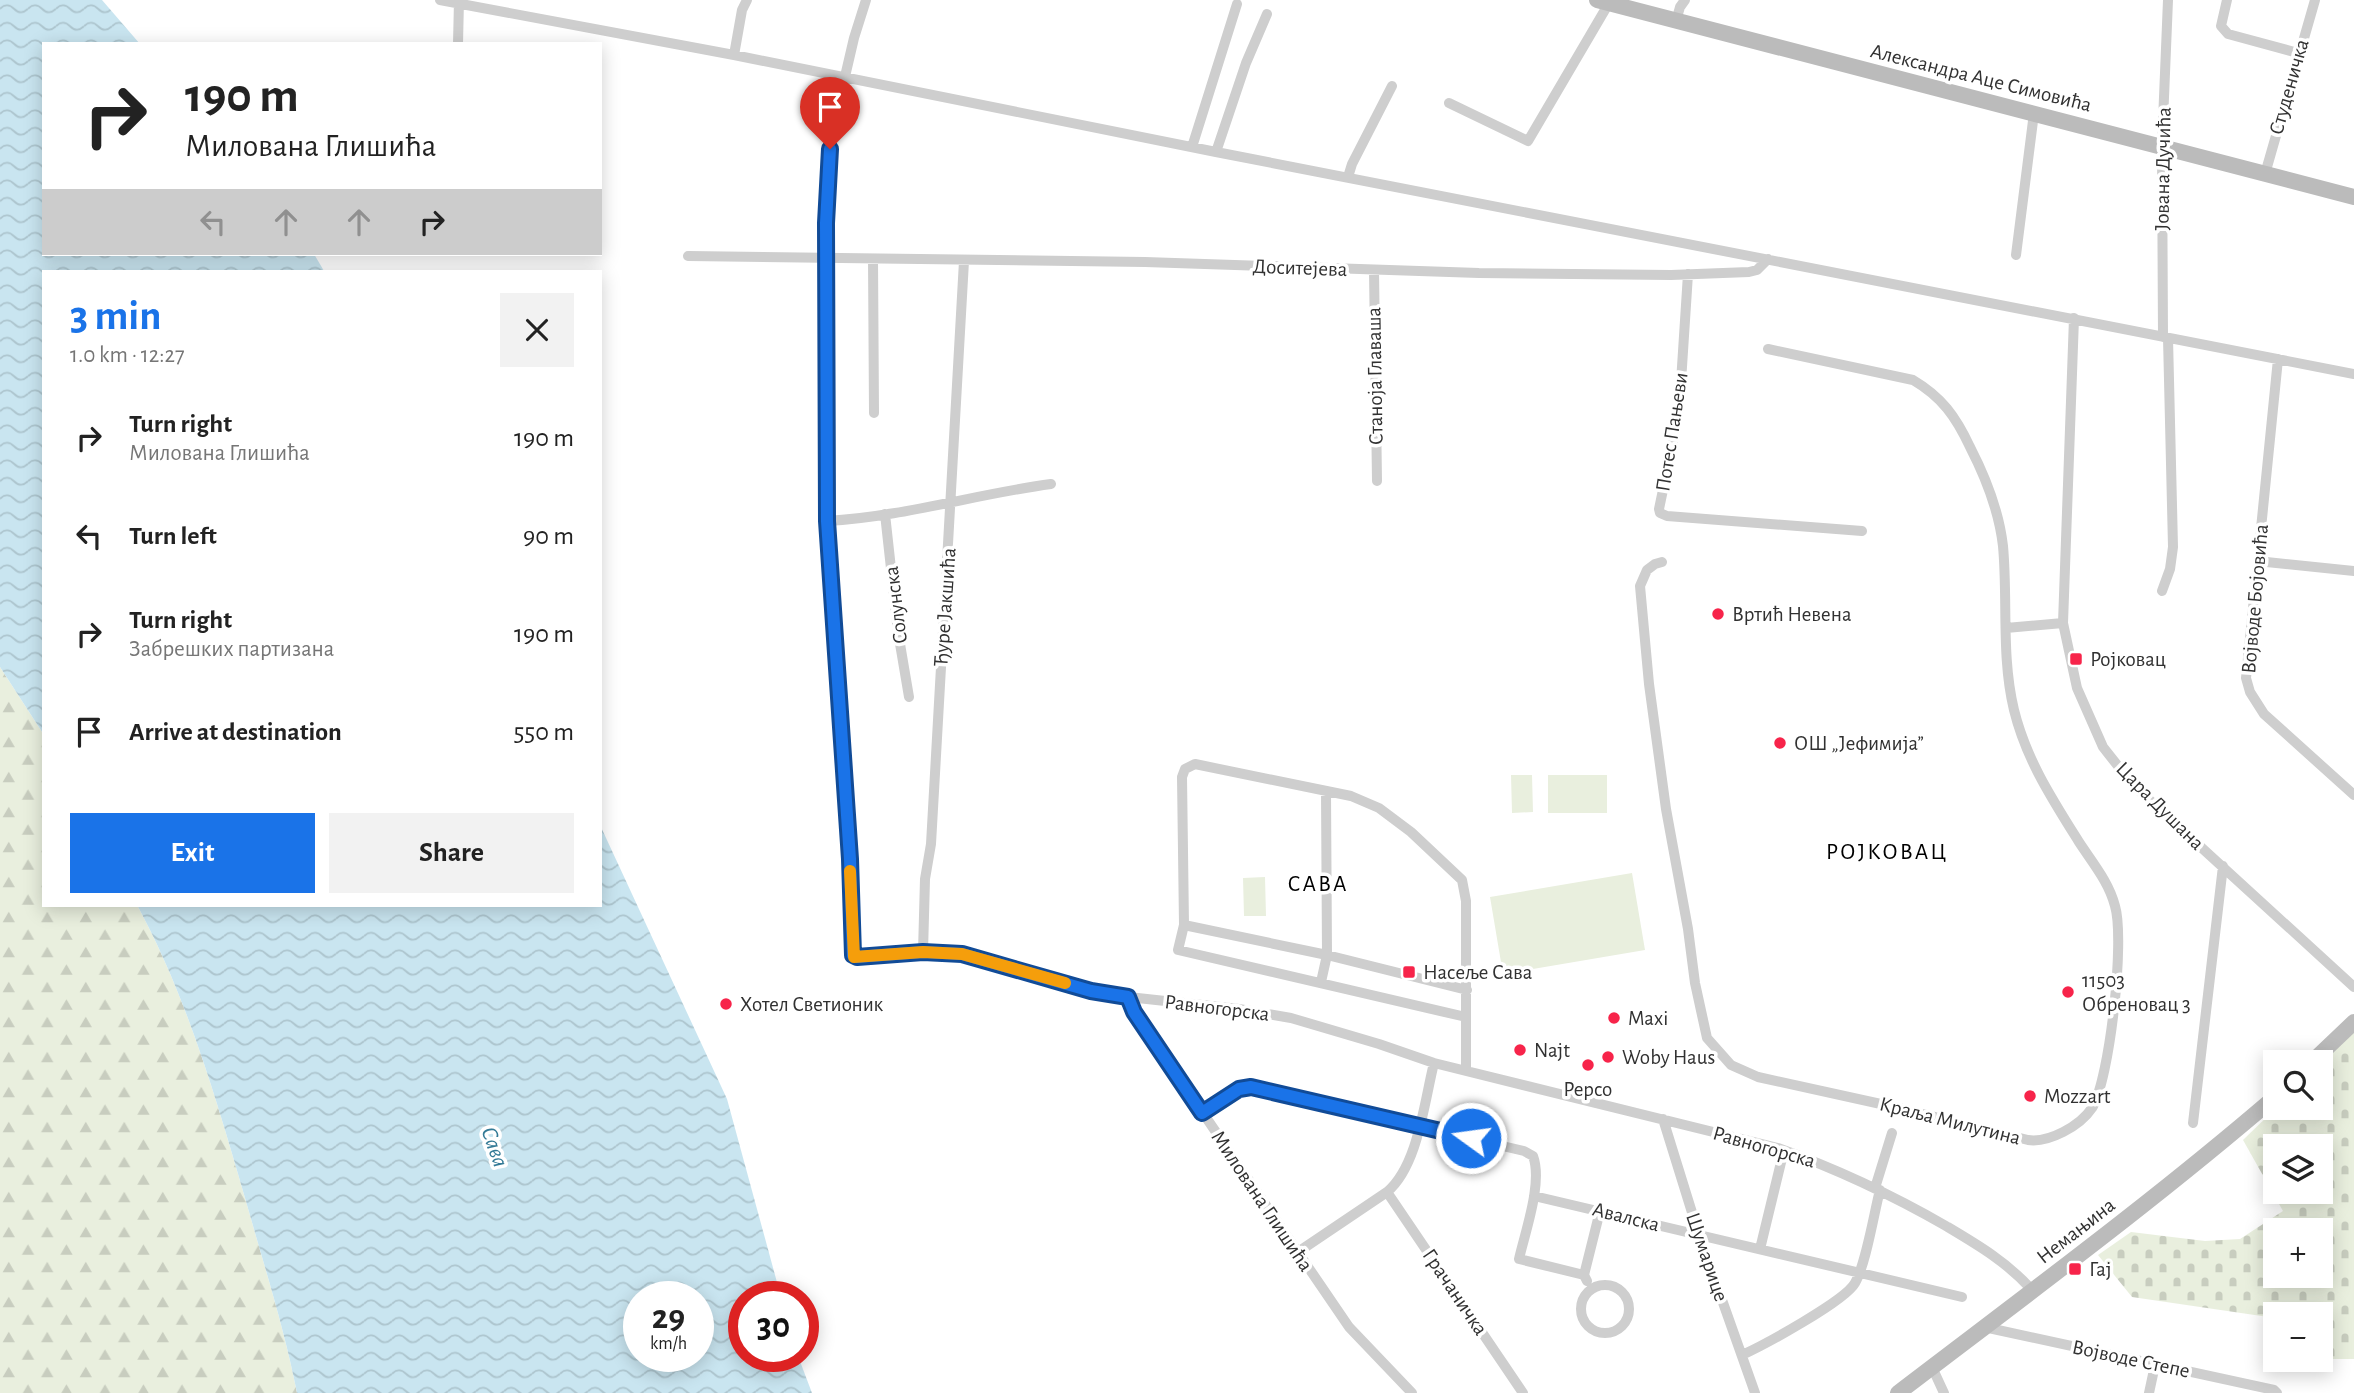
<!DOCTYPE html>
<meta charset="utf-8">
<style>
body{margin:0;font-family:"Alegreya Sans",sans-serif;background:#f2f2f2;color:#222;height:100vh;display:flex;flex-direction:column;font-size:26px;white-space:nowrap}
*{box-sizing:border-box;margin:0}
p{font-size:23px;color:#767676}
.icon{flex:none;width:38px;height:38px;fill:none;stroke:currentColor;stroke-width:2;stroke-linecap:round;stroke-linejoin:round}
.map{position:relative;flex:1;overflow:hidden}
.panel{position:absolute;left:42px;top:270px;width:560px;height:637px;display:flex;flex-direction:column;background:#fff;border-radius:0px;box-shadow:0 4px 18px #0003}
.panel>*{flex:none}
.guide{position:absolute;left:42px;top:42px;width:560px;height:214px;border-radius:0px;box-shadow:0 4px 18px #0003;background:#fff;color:#222;overflow:hidden}
.controls{position:absolute;left:2263px;top:1050px;display:grid;gap:14px}
.controls a{display:grid;place-items:center;width:70px;height:70px;border-radius:0px;background:#fff;box-shadow:0 4px 18px #0003;font-size:35px}
.speed{position:absolute;left:623px;top:1281px;display:flex;gap:14px;font-size:35px;font-weight:700;text-align:center}
.speed>*{display:grid;place-content:center;width:91px;height:91px;border-radius:50%;background:#fff;box-shadow:0 4px 18px #0003;line-height:1}
.speed small{font-size:18px;font-weight:400}
.speed .limit{border:10px solid #d22;background:#fff;color:#111}
.pin{position:absolute;display:grid;place-items:center;width:60px;height:60px;color:#fff;margin:-72px -30px;border-radius:50% 50% 50% 0;rotate:-45deg;box-shadow:0 0 7px #0007}
.pin .icon{rotate:45deg}
.me{position:absolute;width:77px;margin:-38px;rotate:284deg;stroke-linejoin:round;filter:drop-shadow(0 0 5px #0008)}
.turn{display:flex;align-items:center;gap:24px;height:147px;padding:0 28px;font-size:32px}
.turn .icon{width:91px;height:91px;stroke-width:2.5}
.turn b{display:block;font-size:49px;line-height:60px}
.lanes{display:flex;align-items:center;height:66px;padding:0 28px;background:#0003;justify-content:center;gap:35px;direction:ltr}
.lanes .off{opacity:.35}
.round{display:grid;place-items:center;flex:none;width:74px;height:74px;border-radius:0px;background:#f2f2f2}
.head{display:flex;align-items:center;justify-content:space-between;height:119px;padding:0 28px}
h1{font-size:42px;font-weight:600;line-height:52px;color:#1a73e8}
.cta{display:flex;gap:14px;margin-top:auto;padding:14px 28px}
.cta a{flex:1;height:80px;border-radius:0px;background:#1a73e8;color:#fff;font-size:28px;font-weight:600;line-height:80px;text-align:center}
.cta a+a{background:#f2f2f2;color:#222}
ul{padding:0;list-style:none}
li{display:flex;align-items:center;gap:21px;height:98px;padding:0 28px}
li div{flex:1}
li b{display:block;font-size:26px}
li em{font-style:normal}
.map>svg:first-child{display:block}
.forest{fill:url(#forest-firs)}
.cemetery{fill:url(#cemetery-stones);fill-rule:evenodd}
.pitch{fill:#e9efde}
.water{fill:url(#water-waves);fill-rule:evenodd}
.lines{fill:none;stroke-linecap:round;stroke-linejoin:round}
.street{stroke:#cecece;stroke-width:10}
.secondary{stroke:#bbb;stroke-width:16}
.route-casing{stroke:#114b97;stroke-width:18}
.route{stroke:#1a73e8;stroke-width:12}
.slow{stroke:#f59e0b;stroke-width:12}
.poi-dot{fill:#f7244a;stroke:#fff;stroke-width:2.5}
.labels{text-anchor:middle;dominant-baseline:central;stroke-width:7;stroke-linejoin:round;paint-order:stroke}
.street-label{font-size:21px;fill:#313131;stroke:#fff}
.poi-label{font-size:21px;fill:#313131;stroke:#fff;text-anchor:start}
.neighbourhood-label{font-size:23px;letter-spacing:2px;fill:#000;stroke:#fff}
.water-label{font-size:23px;font-style:italic;fill:#337a96;stroke:#fff}
</style>
<div class="map">
<svg width="2354" height="1393" viewBox="0 0 2354 1393">
<defs>
<pattern id="forest-firs" width="22" height="20" patternUnits="userSpaceOnUse" patternTransform="scale(1.75)"><rect width="22" height="20" fill="#e9efde"/><path d="M5 1l3.5 6h-7zM16 11l3.5 6h-7z" fill="#c8cdbf"/></pattern>
<pattern id="cemetery-stones" width="16" height="16" patternUnits="userSpaceOnUse" patternTransform="scale(1.75)"><rect width="16" height="16" fill="#e9efde"/><path d="M2 7V4a2 2 0 0 1 4 0v3zM10 15v-3a2 2 0 0 1 4 0v3z" fill="#c8cdbf"/></pattern>
<pattern id="water-waves" width="16" height="10" patternUnits="userSpaceOnUse" patternTransform="scale(1.75)"><rect width="16" height="10" fill="#c9e5f0"/><path d="M0 5q4-4 8 0t8 0" fill="none" stroke="#adc5ce"/></pattern>
</defs>
<rect width="100%" height="100%" fill="#fff"/>
<path class="forest" d="M0 667 44 735V905H137C187 997 216 1098 245 1198 263 1262 284 1327 297 1393H0Z"/>
<path class="cemetery" d="M2354 1032V1359H2321L2320 1314H2275V1318L2132 1297 2098 1255 2131 1232 2205 1241 2240 1239 2283 1211 2243 1140 2276 1108H2320L2321 1064ZM2275 1146H2320V1192H2275ZM2275 1230H2320V1276H2275Z"/>
<path class="pitch" d="M1511 775H1532L1533 812 1512 813Z
M1548 775H1607V813H1548Z
M1632 873 1645 950 1503 974 1490 897Z
M1265 877 1266 916H1244L1243 878Z"/>
<path class="water" d="M0 0H102L140 44H44V254H314L324 271H44V735L0 667Z
M600 825 727 1099 781 1297H744V1356H798L812 1393H297C284 1327 263 1262 245 1198 216 1098 187 997 137 905H600ZM639 1297H698V1356H639Z"/>
<g class="lines">
<path class="street" d="M440 0 734 55 1216 152 2354 374
M866 0 854 38 833 128 828 170 826 223 827 521 850 859 853 955 857 957 923 952 962 954 1110 995 1239 1009 1291 1018 1379 1044 1434 1063 1778 1148C1837 1169 1892 1195 1946 1226 1978 1245 2007 1262 2032 1290
M2227 0 2221 26 2228 34 2298 53
M1676 21 1680 7 1685 0
M458 44 459 0
M734 55 742 10 747 0
M1449 103 1528 141 1609 3
M1192 147 1237 4
M1216 152 1246 63 1267 14
M2265 174 2315 0
M1348 177 1352 164 1392 86
M2016 255 2034 113
M688 256 1145 262 1479 273 1671 275 1749 272 1757 270 1768 259
M873 259 874 413
M1374 271 1377 481
M1688 274 1679 413 1659 509 1660 513 1667 516 1862 531
M2074 318 2063 623 2077 688 2103 747 2133 785 2354 987
M2163 337 2162 146 2168 0
M2278 359 2246 678 2250 692 2264 714 2354 795
M885 514 898 632 909 697
M827 521C902 517 976 494 1051 484
M2257 561 2354 571
M1662 562 1655 564 1647 570 1640 586 1649 684 1666 809 1688 929 1695 983 1707 1038 1731 1065 1758 1077 1899 1108 2028 1140C2049 1143 2080 1126 2092 1108 2110 1079 2125 939 2115 906 2109 882 2092 862 2079 842 2052 799 2026 759 2014 710 2001 656 2008 601 2003 546 1999 511 1986 478 1970 447 1956 417 1942 397 1913 380L1768 349
M2162 591 2170 569 2173 547 2168 338
M2006 628 2063 623
M1184 925 1327 955 1467 990
M923 952 925 879 931 844 964 261
M1321 982 1327 955 1326 792
M1128 997 1134 1012 1349 1327 1412 1393
M1466 1017 1178 950 1184 925 1182 777 1185 769 1195 764 1351 796 1379 808 1411 832 1462 880 1466 901V1070
M1434 1063C1424 1103 1418 1166 1387 1192L1523 1393
M1202 1113 1234 1092 1250 1087 1524 1151 1533 1156C1543 1183 1525 1232 1519 1259L1584 1275
M1663 1119 1699 1235 1755 1393
M2193 1123 2223 866
M1875 1188 1892 1133
M1534 1196 1962 1297
M1760 1249 1784 1150
M1298 1252 1387 1192
M1587 1281 1584 1275 1600 1211
M1581 1309a24 24 0 1 1 48 0a24 24 0 1 1-48 0Z
M1984 1327 2274 1390 2277 1393
M1742 1355C1764 1345 1845 1301 1855 1283 1866 1264 1874 1213 1880 1190
M1932 1367 1944 1393
M2149 1393 2155 1365"/>
<path class="secondary" d="M1597 0 2354 197
M2312 1062 2354 1022
M1898 1393C2025 1296 2154 1201 2275 1097"/>
</g>
<g class="lines">
<g class="route-casing">
<path id="route" d="M830 149 826 223 827 521 850 859 853 955 857 957 923 952 962 954 1091 991 1128 997 1134 1012 1202 1113 1239 1089 1251 1087 1471 1138"/>
</g>
<use href="#route" class="route"/>
<path class="slow" d="M850 871 854 957 923 952 962 954 1065 983"/>
</g>
<g class="poi-dot">
<circle cx="1718" cy="614" r="7"/>
<rect x="2069" y="652" width="14" height="14" rx="3.5"/>
<circle cx="1780" cy="743" r="7"/>
<rect x="1402" y="965" width="14" height="14" rx="3.5"/>
<circle cx="2068" cy="992" r="7"/>
<circle cx="726" cy="1004" r="7"/>
<circle cx="1614" cy="1018" r="7"/>
<circle cx="1520" cy="1050" r="7"/>
<circle cx="1608" cy="1057" r="7"/>
<circle cx="1588" cy="1065" r="7"/>
<circle cx="2030" cy="1096" r="7"/>
<rect x="2068" y="1262" width="14" height="14" rx="3.5"/>
</g>
<g class="labels">
<g class="street-label">
<text transform="translate(1981 78) rotate(14)">Александра Аце Симовића</text>
<text transform="translate(2289 87) rotate(-74)">Студеничка</text>
<text transform="translate(2163 169) rotate(-89)">Јована Дучића</text>
<text transform="translate(1300 268) rotate(2)">Доситејева</text>
<text transform="translate(1375 376) rotate(-91)">Станоја Главаша</text>
<text transform="translate(1672 432) rotate(-81)">Потес Пањеви</text>
<text transform="translate(2255 599) rotate(-85)">Војводе Бојовића</text>
<text transform="translate(896 605) rotate(-97)">Солунска</text>
<text transform="translate(945 607) rotate(-86)">Ђуре Јакшића</text>
<text transform="translate(2160 806) rotate(45)">Цара Душана</text>
<text transform="translate(1217 1008) rotate(7)">Равногорска</text>
<text transform="translate(1950 1121) rotate(14)">Краља Милутина</text>
<text transform="translate(1764 1147) rotate(16)">Равногорска</text>
<text transform="translate(1262 1201) rotate(56)">Милована Глишића</text>
<text transform="translate(1626 1217) rotate(14)">Авалска</text>
<text transform="translate(2076 1231) rotate(-38)">Немањина</text>
<text transform="translate(1707 1257) rotate(71)">Шумарице</text>
<text transform="translate(1455 1292) rotate(56)">Грачаничка</text>
<text transform="translate(2131 1359) rotate(12)">Војводе Степе</text>
</g>
<g class="poi-label">
<text x="1732" y="614">Вртић Невена</text>
<text x="2090" y="659">Ројковац</text>
<text x="1794" y="743">ОШ „Јефимија”</text>
<text x="1423" y="972">Насеље Сава</text>
<text x="2082" y="980">11503<tspan x="2082" dy="24">Обреновац 3</tspan></text>
<text x="740" y="1004">Хотел Светионик</text>
<text x="1628" y="1018">Maxi</text>
<text x="1534" y="1050">Najt</text>
<text x="1622" y="1057">Woby Haus</text>
<text x="1588" y="1089" text-anchor="middle">Pepco</text>
<text x="2044" y="1096">Mozzart</text>
<text x="2089" y="1269">Гај</text>
</g>
<g class="neighbourhood-label">
<text x="1887" y="852">РОЈКОВАЦ</text>
<text x="1318" y="884">САВА</text>
</g>
<g class="water-label">
<text transform="translate(494 1147) rotate(70)">Сава</text>
</g>
</g>
</svg>
<div class="controls">
<a><svg class="icon" aria-label="search" viewBox="0 0 24 24"><circle cx="10" cy="10" r="6"/><path d="M15 15l6 6"/></svg></a>
<a><svg class="icon" aria-label="layers" viewBox="0 0 24 24"><path d="M12 4l9 5-9 5-9-5zM3 14l9 5 9-5"/></svg></a>
<a>+</a>
<a>−</a>
</div>
<div class="speed"><div>29<small>km/h</small></div><div class="limit">30</div></div>
<div class="pin" style="left:830px;top:149px;background:#d93025"><svg class="icon" aria-label="arrive" viewBox="0 0 24 24"><path d="M6 21V4h12l-3 4 3 4H6"/></svg></div>
<svg class="me" style="left:1471px;top:1138px" viewBox="-20 -20 40 40"><circle r="17" fill="#1a73e8" stroke="#fff" stroke-width="3"/><path d="M0-11L8 9 0 5-8 9z" fill="#fff"/></svg>
<div class="guide">
<div class="turn"><svg class="icon" aria-label="right" viewBox="0 0 24 24"><path d="M7 20v-9h11M14 6l5 5-5 5"/></svg><div><b>190 m</b>Милована Глишића</div></div>
<div class="lanes"><svg class="icon off" aria-label="left" viewBox="0 0 24 24"><path d="M17 20v-9H6M10 6l-5 5 5 5"/></svg><svg class="icon off" aria-label="ahead" viewBox="0 0 24 24"><path d="M12 20V5M6 11l6-6 6 6"/></svg><svg class="icon off" aria-label="ahead" viewBox="0 0 24 24"><path d="M12 20V5M6 11l6-6 6 6"/></svg><svg class="icon" aria-label="right" viewBox="0 0 24 24"><path d="M7 20v-9h11M14 6l5 5-5 5"/></svg></div>
</div>
<section class="panel">
<div class="head"><div><h1>3 min</h1><p>1.0 km · 12:27</p></div><a class="round"><svg class="icon" aria-label="close" viewBox="0 0 24 24"><path d="M6 6l12 12M18 6L6 18"/></svg></a></div>
<ul>
<li><svg class="icon" aria-label="right" viewBox="0 0 24 24"><path d="M7 20v-9h11M14 6l5 5-5 5"/></svg><div><b>Turn right</b><p>Милована Глишића</p></div><em>190 m</em></li>
<li><svg class="icon" aria-label="left" viewBox="0 0 24 24"><path d="M17 20v-9H6M10 6l-5 5 5 5"/></svg><div><b>Turn left</b></div><em>90 m</em></li>
<li><svg class="icon" aria-label="right" viewBox="0 0 24 24"><path d="M7 20v-9h11M14 6l5 5-5 5"/></svg><div><b>Turn right</b><p>Забрешких партизана</p></div><em>190 m</em></li>
<li><svg class="icon" aria-label="arrive" viewBox="0 0 24 24"><path d="M6 21V4h12l-3 4 3 4H6"/></svg><div><b>Arrive at destination</b></div><em>550 m</em></li>
</ul>
<div class="cta"><a>Exit</a><a>Share</a></div>
</section>
</div>
